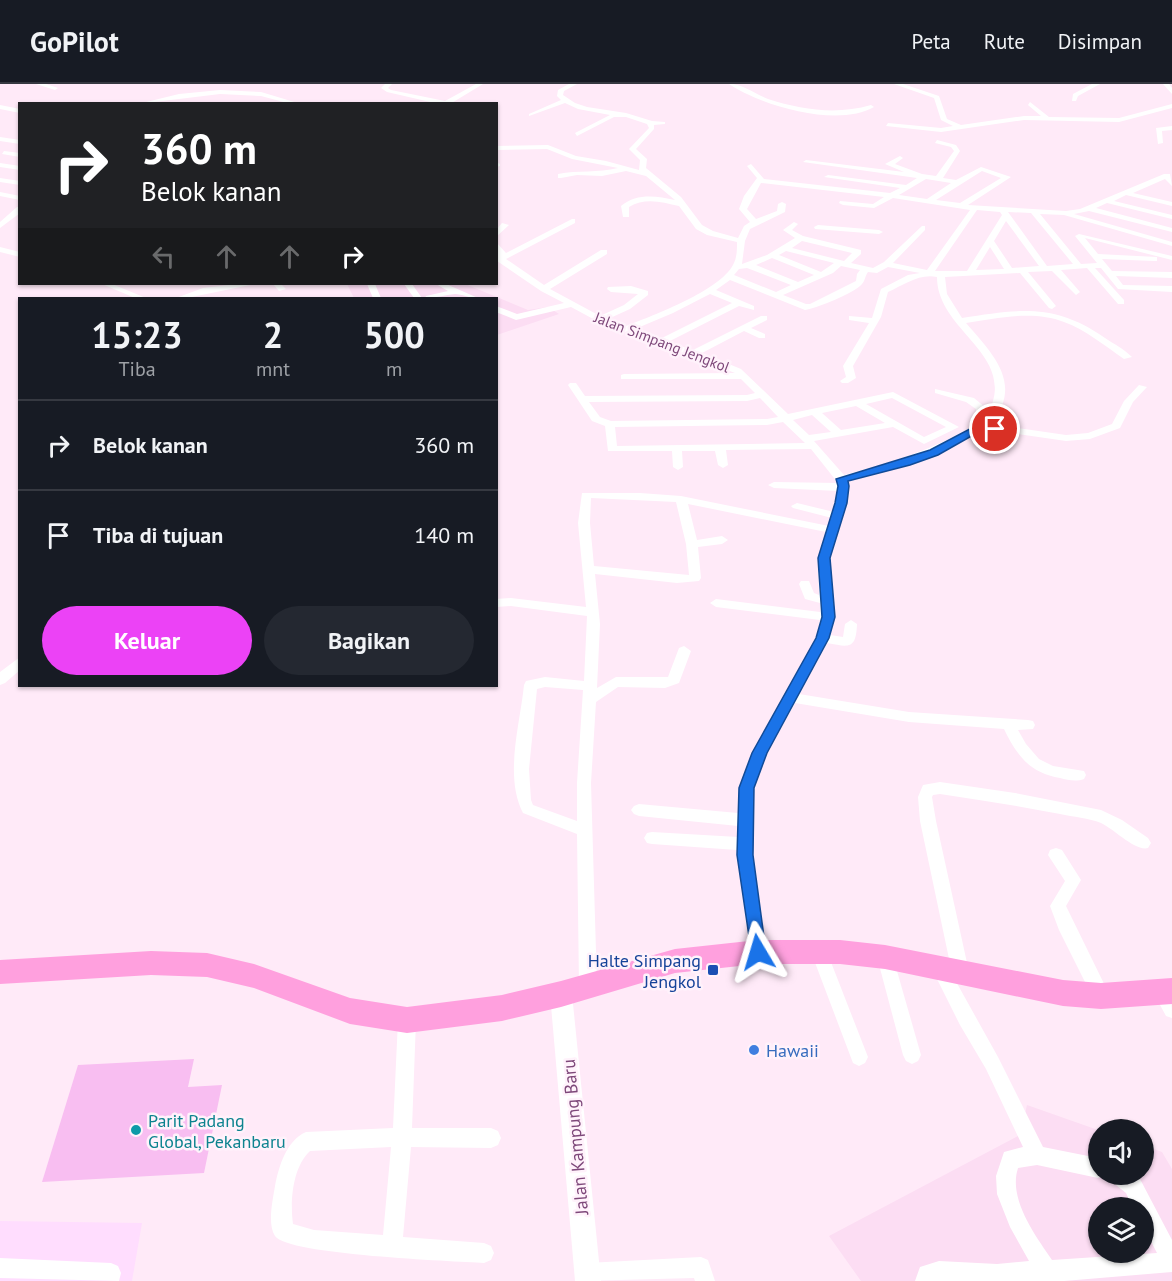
<!DOCTYPE html>
<html lang="id">
<style>
body{margin:0;font-family:"PT Sans",sans-serif;background:#242831;color:#f1f3f6;height:100vh;display:flex;flex-direction:column;font-size:22px;white-space:nowrap}
*{box-sizing:border-box;margin:0}
p{font-size:20px;color:#9ea1a6}
.icon{flex:none;width:33px;height:33px;fill:none;stroke:currentColor;stroke-width:2;stroke-linecap:round;stroke-linejoin:round}
.map{position:relative;flex:1;overflow:hidden}
.drawer{position:absolute;left:18px;top:213px;width:480px;height:390px;display:flex;flex-direction:column;background:#171b24;border-radius:0px;box-shadow:0 2px 4px #0004}
.drawer>*{flex:none}
.banner{position:absolute;left:18px;top:18px;width:480px;height:183px;border-radius:0px;box-shadow:0 2px 4px #0004;background:#202124;color:#fff;overflow:hidden}
.controls{position:absolute;left:1088px;top:1035px;display:grid;gap:12px}
.controls a{display:grid;place-items:center;width:66px;height:66px;border-radius:50%;background:#171b24;box-shadow:0 2px 4px #0004;font-size:30px}
.pin{position:absolute;display:grid;place-items:center;width:51px;height:51px;color:#fff;margin:-26px;border:3px solid #fff;border-radius:50%;box-shadow:0 2px 6px #0007}
.me{position:absolute;width:66px;margin:-33px;rotate:353deg;stroke-linejoin:round;filter:drop-shadow(0 0 4px #0008)}
.turn{display:flex;align-items:center;gap:21px;height:126px;padding:0 24px;font-size:27px}
.turn .icon{width:78px;height:78px;stroke-width:2.5}
.turn b{display:block;font-size:42px;line-height:51px}
.lanes{display:flex;align-items:center;height:57px;padding:0 24px;background:#0003;justify-content:center;gap:30px;direction:ltr}
.lanes .off{opacity:.35}
.eta{display:flex;justify-content:space-evenly;align-items:center;height:102px;text-align:center}
.eta b{font-size:36px;font-weight:600;line-height:42px}
.button{display:flex;gap:12px;margin-top:auto;padding:12px 24px}
.button a{flex:1;height:69px;border-radius:36px;background:#ec42f6;color:#fff;font-size:24px;font-weight:600;line-height:69px;text-align:center}
.button a+a{background:#242831;color:#f1f3f6}
ul{padding:0;list-style:none}
li{display:flex;align-items:center;gap:18px;height:90px;padding:0 24px;border-top:2px solid #363941}
li div{flex:1}
li b{display:block;font-size:22px}
li em{font-style:normal}
header{display:flex;align-items:center;gap:36px;box-sizing:border-box;height:84px;padding:0 30px;background:#171b24;border-bottom:2px solid #363941}
header strong{font-size:28px}
nav{display:flex;gap:33px;margin-inline-start:auto;font-size:21px}
.map>svg:first-child{display:block}
.residential{fill:#fcddf3;fill-rule:evenodd}
.commercial{fill:#ffddfe}
.building{fill:#f8bef1}
.lines{fill:none;stroke-linecap:round;stroke-linejoin:round}
.minor{fill:#fff;fill-rule:evenodd}
.tertiary{fill:#fff;fill-rule:evenodd}
.primary{fill:#ffa0de;fill-rule:evenodd}
.route{fill:#1a73e8;stroke:#114b97;stroke-width:1.5}
.transit-dot{fill:#1a4fb4;stroke:#fff2fb;stroke-width:2}
.shop-dot{fill:#3f7fe0;stroke:#fff2fb;stroke-width:2}
.culture-dot{fill:#0f9aa8;stroke:#fff2fb;stroke-width:2}
.labels{text-anchor:middle;dominant-baseline:central;stroke-width:5;stroke-linejoin:round;paint-order:stroke}
.street-label{font-size:15px;fill:#7e487a;stroke:#fff2fb}
.near-transit-label{font-size:18px;fill:#164399;stroke:#fff2fb;text-anchor:end}
.near-shop-label{font-size:18px;fill:#366cbe;stroke:#fff2fb;text-anchor:start}
.near-culture-label{font-size:18px;fill:#0d838f;stroke:#fff2fb;text-anchor:start}
.near-street-label{font-size:18px;fill:#7e487a;stroke:#fff2fb}
</style>
<header>
<strong>GoPilot</strong>
<nav><a>Peta</a><a>Rute</a><a>Disimpan</a></nav>
</header>
<div class="map">
<svg width="1172" height="1197" viewBox="0 0 1172 1197">
<rect width="100%" height="100%" fill="#ffeaf8"/>
<path class="residential" d="M347 200H465L528 226 548 223 559 230 497 251 496 214H354Z
M1027 1021 1098 1046V1090H1143V1061L1162 1068 1172 1085V1197H861L829 1152 1020 1051ZM1098 1124H1143V1168H1098Z"/>
<path class="commercial" d="M0 1137 142 1139 132 1197H0Z"/>
<path class="building" d="M194 975 188 1003 222 1001 204 1089 42 1098 78 981Z"/>
<g class="lines">
<path class="minor" d="M36 0H46L58 4 55 6Z
M385 0H392L388 4 391 6 445 17 476 0H483L450 20H439L387 8 381 4Z
M569 0H577L564 7 563 11 575 19 587 23 626 29 652 37 665 38V40L654 41V45L636 65 647 75 646 84 681 113 702 141 713 147 738 154 744 142 750 138 739 125 744 112 757 94 747 82 751 80 764 95 890 109 900 104 824 93 828 91 906 101 917 94 803 78 806 76 904 88 885 80 900 72 903 74 895 80 922 90 936 92 954 67 951 63 935 59 937 56 956 61 960 67 943 94 956 96 981 83 1011 93 968 121 1066 127 1080 125 1164 90H1170L1172 102 1165 95 1133 109 1172 118V122L1126 111 1114 117 1172 131V135L1107 119 1096 124 1172 144V148L1089 127 1074 130 1172 158V162L1064 131 1040 130 1081 180 1097 179 1075 152 1079 150 1172 172V176L1085 154 1098 170 1157 173V177H1154L1102 175 1112 187 1172 188V194L1116 192 1123 201 1172 202V208L1118 205 1101 184H1095L1124 216V220H1118L1087 184 1061 186 1080 208 1076 211 1052 187 1028 188 1056 222 1052 225 1049 224 1020 189 945 193 947 210 962 234C1019 225 1055 219 1105 254 1114 260 1124 265 1132 273L1124 275C1105 262 1086 246 1064 238 1034 226 997 234 966 239 992 269 1025 301 990 340L1066 351 1088 349 1112 340 1124 317 1139 301 1147 303 1133 318 1120 344 1090 355 1066 357 983 345 952 363 922 375 848 397V417L830 474V494L834 533 830 551 843 553 845 540 851 536 857 540C856 566 849 563 827 559L799 610 909 628 1028 636 1033 637 1035 641 1033 645 1018 646 1026 660 1039 675 1053 682 1084 687 1086 691 1084 695C1076 698 1068 696 1060 694 1030 689 1017 672 1004 645L909 638 795 619 767 669 753 704V771L766 868 764 873 758 876 752 873 750 868 737 766 652 760 647 759 644 754 647 749 652 748 738 753V742L639 732 634 730 631 726 634 722 639 720 738 729 739 704 753 669 817 554 820 536 716 523 710 519 716 515 820 528V519L805 515 799 500 801 497H809L814 509 819 511 818 474 826 448 688 420 697 456 722 452 728 456 722 460 698 463 701 494 699 497 677 499 595 490 600 540 597 604 616 593H668L679 564 684 562 691 567 679 599 665 604 618 603 596 618 591 699 597 902 594 908 588 910 582 908 579 902 577 750 523 729C504 692 520 641 524 601L526 597 545 593 584 597 587 532 511 522 496 523V515L511 514 586 523 578 439 582 409H640L681 412 829 442 832 434 793 424 791 422 797 419 834 428 838 407 774 404 768 401 774 398 838 399 811 365 726 366 728 381 723 384 718 381 715 367H682L683 383 678 386 673 383 672 367H608L605 342 592 337 568 301 570 299H576L585 312 747 311 755 309 741 295H621V291L624 290 735 289 597 237 571 223 516 236 496 228V222L517 230 564 219 541 207 497 177 496 158 506 169 572 135H575V139L506 175 544 201 601 166H607V170L550 205 600 232 624 221 638 210 611 208 607 205 608 203 631 202 648 207V211L630 225 608 235 626 242C655 231 720 206 733 181 737 174 737 166 737 158L707 151 696 145 679 122C662 118 645 113 629 123V133H623L621 122C637 109 656 112 675 116L646 92 626 87 602 92 577 91 561 94H558V90C578 86 598 89 618 84L572 75 547 65 496 66V62L548 61 576 72 606 77 639 86 640 76 629 65 649 44 647 40 626 33H614L577 52 575 49 610 31 578 25 565 19 529 32V30L561 16 557 12 558 6ZM982 87 1001 94 960 119 936 116ZM926 95 951 99 927 115 899 111ZM761 99 884 113 873 120 840 117 839 119 843 121 874 124 893 114 970 126 927 186 893 179 925 146V142H922L884 178 873 184 851 179 861 170V166L803 152 792 146 798 140 794 138 783 146 795 154 767 171 742 180 745 157 750 145 785 128 786 120 782 118 778 120 777 127 756 135 747 125ZM977 126 1000 128 1002 131 967 187H935ZM1008 128 1031 129 1073 180 1047 182ZM1006 137 1039 182 1012 184 994 157ZM802 157 852 169 844 177 792 164ZM990 163 1004 185 976 186ZM786 167 834 179 821 188 779 171ZM772 174 814 191 798 198 756 181ZM841 182 860 186 857 190 856 197 810 220H806L783 211 833 189ZM888 183 920 189 908 191 881 205 872 234 849 232V236L869 239 843 282 846 293 840 297 842 299H848L856 294 853 282 881 233 888 208C903 201 920 189 937 193 937 249 1022 271 986 333V324L974 314 935 305V309L966 318 976 325V341C934 365 891 379 844 391L814 357 893 343 924 360 959 343 893 308 788 330 741 285 702 269 744 247 759 254H765V250L751 244 767 236V232H761L693 266 668 258 739 222 754 226V222L716 206 730 196 805 226C817 224 853 210 862 200 865 197 865 192 868 188L877 189ZM747 184 791 201 776 208 734 191 739 185ZM710 210 732 219 660 255 635 245 673 229ZM760 314 778 333 767 335 611 337 600 333 589 318 747 317ZM892 314 946 343 924 353 866 320ZM856 322 885 339 841 346 822 329ZM812 331 831 348 809 351 793 336ZM783 338 805 359 617 362 615 343 767 341ZM591 414 676 418 686 460 689 491 594 482 590 439ZM545 603 583 606 577 699V737L533 721 531 716 529 685 537 605Z
M729 0C743 0 755 10 768 15 802 26 837 31 871 21L874 23C838 44 762 22 729 0Z
M894 0H903L939 12 947 35 961 41 1024 32H1041L1028 21 1030 18 1049 33 1119 34 1172 20V24L1119 38 1024 36 941 48 886 42 888 39 941 44 953 42 941 36 934 14Z
M1092 0H1100L1078 12 1076 17H1072L1073 10Z
M1163 0H1169L1172 4V10Z
M220 6 261 8 301 20H291L261 12 220 10 138 20 179 10Z
M0 21 20 25V29L0 25Z
M1172 42V46L1162 47 1163 59 1158 60 1156 44Z
M0 53 20 56V60L0 57Z
M4 67 20 69V73L2 70Z
M496 78 500 80V82L496 83Z
M0 79 20 82V86L0 83Z
M0 94 20 97V101L0 98Z
M0 108 20 112V116L0 112Z
M17 123H20V129L0 144V138Z
M502 139 509 141 496 153V146Z
M818 141 879 146 883 148 879 150 815 145 814 143Z
M0 163 20 168V173L0 168Z
M102 200H112L146 214H135Z
M237 200H255L187 214H176L203 204Z
M273 200H281L286 205 279 207Z
M367 200H375L381 214H373Z
M404 200H412L422 214H414Z
M436 200H446L478 214C470 215 463 210 455 210 445 211 435 214 425 214L426 212 448 207Z
M20 573V586L5 599 0 601V588Z
M940 698 1015 709 1101 726 1122 736 1148 754 1151 759 1148 764C1136 768 1114 745 1101 739 1089 734 1073 733 1060 730 1020 722 980 716 940 710L933 711 932 713 936 737 969 888 966 894 960 896 954 894 998 973 1043 1063 1098 1074V1090H1105L1098 1094 1037 1081 1018 1084C1008 1115 1035 1151 1052 1176L1157 1169 1143 1142V1124H1133L1126 1109 1111 1097 1108 1090H1134L1140 1095 1172 1156V1188L1064 1197H915L920 1183 939 1177 997 1180 1029 1177 1010 1143 997 1110 996 1092 1004 1068 1023 1063 986 985 960 941 931 883 934 877 940 875 946 877 952 889 920 737 918 713 923 701Z
M1056 764 1062 766 1081 796 1066 822 1110 912 1107 918 1101 920 1095 918 1059 846 1050 822 1065 797 1048 771 1050 766Z
M819 860 825 863 827 868 868 973 865 979 859 982 853 979 811 868 813 863Z
M885 865 891 868 893 873 921 971 918 977 912 980 906 977 903 971 877 873 879 868Z
M1162 900C1172 905 1172 922 1172 934L1166 932 1153 908 1156 902Z
M407 927 413 930 416 936 412 1044H491L498 1047 501 1054 498 1061 491 1064 411 1063 403 1153 484 1159 491 1162 494 1169 491 1176 484 1179C453 1177 288 1171 275 1152 267 1140 273 1115 275 1102 279 1082 286 1057 306 1048L393 1044 398 936 401 930ZM391 1063 383 1151 314 1146 293 1140C290 1118 292 1084 310 1067Z
M701 1173 708 1176 715 1197H695L694 1194 581 1197 577 1189 580 1182 587 1179Z
M0 1174 111 1179 118 1182 121 1189 119 1197 0 1194Z"/>
<path class="tertiary" d="M561 900 569 903 572 910 601 1197H575L550 910 553 903Z"/>
<path class="primary" d="M758 856H840L885 861 1063 896 1101 899 1172 894V920L1101 925 1063 922 885 885 840 880H758L675 889 561 923 502 937 407 949 350 940 254 904 207 893 151 891 0 900V876L151 867 207 869 254 880 350 914 407 923 502 911 561 897 675 865Z"/>
</g>
<path class="route" d="M981 339 1000 345 995 348 982 346 938 371 910 381 848 397 849 402 847 419 830 474 835 533 829 554 767 669 754 704 753 771 766 868 764 873 758 875 752 873 737 771 739 704 752 669 816 554 822 533 818 474 835 419 838 402 836 395 930 366Z"/>
<rect class="transit-dot" x="707" y="880" width="12" height="12" rx="3"/>
<circle class="shop-dot" cx="754" cy="966" r="6"/>
<circle class="culture-dot" cx="136" cy="1046" r="6"/>
<g class="labels">
<g class="street-label">
<text transform="translate(662 258) rotate(21)">Jalan Simpang Jengkol</text>
</g>
<g class="near-transit-label">
<text x="701" y="876">Halte Simpang<tspan x="701" dy="21">Jengkol</tspan></text>
</g>
<g class="near-shop-label">
<text x="766" y="966">Hawaii</text>
</g>
<g class="near-culture-label">
<text x="148" y="1036">Parit Padang<tspan x="148" dy="21">Global, Pekanbaru</tspan></text>
</g>
<g class="near-street-label">
<text transform="translate(575 1053) rotate(-95)">Jalan Kampung Baru</text>
</g>
</g>
</svg>
<div class="controls">
<a><svg class="icon" aria-label="sound" viewBox="0 0 24 24"><path d="M4 9h4l5-4v14l-5-4H4zM17 9q2 3 0 6"/></svg></a>
<a><svg class="icon" aria-label="layers" viewBox="0 0 24 24"><path d="M12 4l9 5-9 5-9-5zM3 14l9 5 9-5"/></svg></a>
</div>
<div class="pin" style="left:995px;top:345px;background:#d93025"><svg class="icon" aria-label="arrive" viewBox="0 0 24 24"><path d="M6 21V4h12l-3 4 3 4H6"/></svg></div>
<svg class="me" style="left:758px;top:868px" viewBox="-20 -20 40 40"><path d="M0-17L14 15 0 8-14 15z" fill="#1a73e8" stroke="#fff" stroke-width="4"/></svg>
<div class="banner">
<div class="turn"><svg class="icon" aria-label="right" viewBox="0 0 24 24"><path d="M7 20v-9h11M14 6l5 5-5 5"/></svg><div><b>360 m</b>Belok kanan</div></div>
<div class="lanes"><svg class="icon off" aria-label="left" viewBox="0 0 24 24"><path d="M17 20v-9H6M10 6l-5 5 5 5"/></svg><svg class="icon off" aria-label="ahead" viewBox="0 0 24 24"><path d="M12 20V5M6 11l6-6 6 6"/></svg><svg class="icon off" aria-label="ahead" viewBox="0 0 24 24"><path d="M12 20V5M6 11l6-6 6 6"/></svg><svg class="icon" aria-label="right" viewBox="0 0 24 24"><path d="M7 20v-9h11M14 6l5 5-5 5"/></svg></div>
</div>
<section class="drawer">
<div class="eta">
<div><b>15:23</b><p>Tiba</p></div>
<div><b>2</b><p>mnt</p></div>
<div><b>500</b><p>m</p></div>
</div>
<ul>
<li><svg class="icon" aria-label="right" viewBox="0 0 24 24"><path d="M7 20v-9h11M14 6l5 5-5 5"/></svg><div><b>Belok kanan</b></div><em>360 m</em></li>
<li><svg class="icon" aria-label="arrive" viewBox="0 0 24 24"><path d="M6 21V4h12l-3 4 3 4H6"/></svg><div><b>Tiba di tujuan</b></div><em>140 m</em></li>
</ul>
<div class="button"><a>Keluar</a><a>Bagikan</a></div>
</section>
</div>
